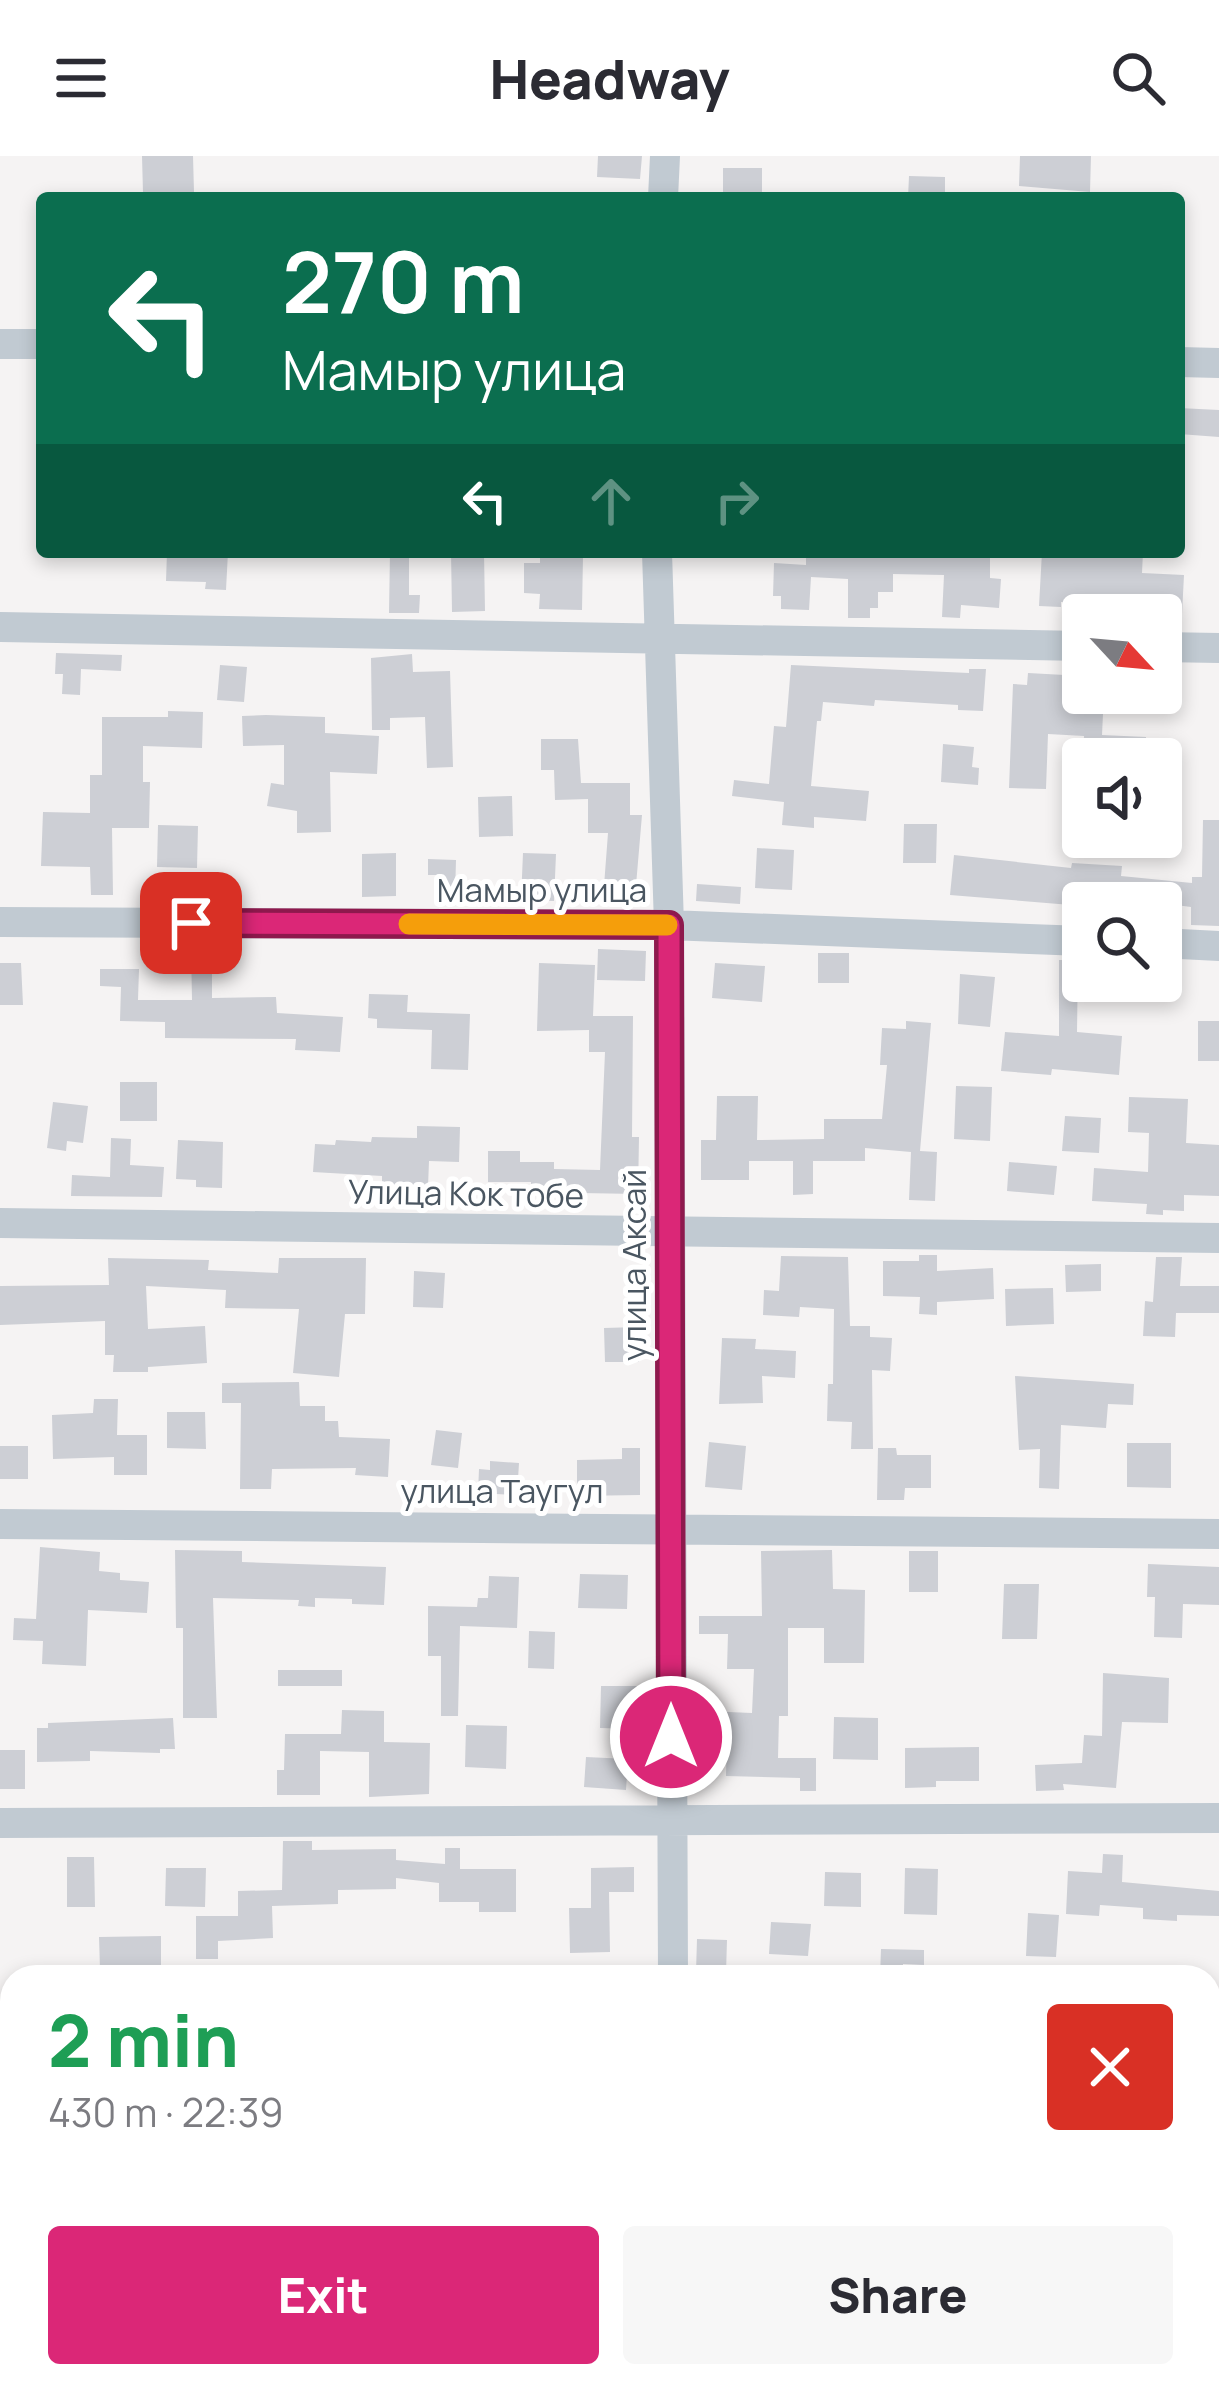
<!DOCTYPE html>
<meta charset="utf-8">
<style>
body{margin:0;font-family:Manrope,sans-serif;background:#f7f7f7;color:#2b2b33;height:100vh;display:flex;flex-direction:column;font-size:45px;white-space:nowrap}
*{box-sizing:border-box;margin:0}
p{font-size:39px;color:#7c7c81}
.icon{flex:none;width:66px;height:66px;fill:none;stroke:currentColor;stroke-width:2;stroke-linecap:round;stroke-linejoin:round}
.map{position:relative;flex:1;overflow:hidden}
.details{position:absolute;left:0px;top:1809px;width:1221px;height:423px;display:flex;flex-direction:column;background:#fff;border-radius:36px 36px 0 0;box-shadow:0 6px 18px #0003}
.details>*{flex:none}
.top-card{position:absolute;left:36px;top:36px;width:1149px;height:366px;border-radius:12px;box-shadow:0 6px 18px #0003;background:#0b6e4f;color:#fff;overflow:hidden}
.needle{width:78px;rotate:116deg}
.controls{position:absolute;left:1062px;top:438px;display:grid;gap:24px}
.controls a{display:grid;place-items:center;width:120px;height:120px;border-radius:12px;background:#fff;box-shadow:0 6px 18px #0003;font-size:60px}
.pin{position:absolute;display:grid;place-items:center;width:102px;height:102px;color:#fff;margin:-51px;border-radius:24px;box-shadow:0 6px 18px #0006}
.me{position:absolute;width:132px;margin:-66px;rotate:0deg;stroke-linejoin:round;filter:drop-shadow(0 0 9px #0008)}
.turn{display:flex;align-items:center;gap:42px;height:252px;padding:0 48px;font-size:54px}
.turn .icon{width:156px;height:156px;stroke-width:2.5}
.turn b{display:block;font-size:84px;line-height:102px}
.lanes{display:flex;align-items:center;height:114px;padding:0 48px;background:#0003;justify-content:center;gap:60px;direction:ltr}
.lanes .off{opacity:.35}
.round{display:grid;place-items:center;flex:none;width:126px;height:126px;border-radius:12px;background:#f7f7f7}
.headline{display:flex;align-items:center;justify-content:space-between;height:204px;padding:0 48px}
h1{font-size:72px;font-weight:800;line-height:90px;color:#1e9e55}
.button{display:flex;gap:24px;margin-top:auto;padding:24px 48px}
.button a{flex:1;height:138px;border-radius:12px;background:#db2777;color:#fff;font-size:48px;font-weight:800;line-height:138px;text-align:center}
.button a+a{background:#f7f7f7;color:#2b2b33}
header{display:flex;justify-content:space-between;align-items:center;height:156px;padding:0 48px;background:#fff;font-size:54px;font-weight:800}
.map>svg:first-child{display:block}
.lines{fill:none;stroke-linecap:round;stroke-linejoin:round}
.river{stroke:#90daee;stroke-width:36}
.building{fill:#cdcfd5}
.minor{stroke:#c1cad2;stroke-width:30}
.route-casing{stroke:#8e194d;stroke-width:30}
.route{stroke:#db2777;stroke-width:21}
.slow{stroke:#f59e0b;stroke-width:21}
.labels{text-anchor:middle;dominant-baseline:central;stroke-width:10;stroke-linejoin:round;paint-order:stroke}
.street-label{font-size:33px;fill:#4a5661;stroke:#fff}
</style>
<header><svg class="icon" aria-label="menu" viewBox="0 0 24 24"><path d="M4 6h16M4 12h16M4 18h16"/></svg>Headway<svg class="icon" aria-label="search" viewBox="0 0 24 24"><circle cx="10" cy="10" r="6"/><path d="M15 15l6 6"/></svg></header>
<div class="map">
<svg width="1219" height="2231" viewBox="0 0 1219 2231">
<rect width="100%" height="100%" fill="#f5f3f3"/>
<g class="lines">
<path class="river" d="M1114 2220 1150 2231
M928 2231 961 2220"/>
</g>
<path class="building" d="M142 0H193L194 36 143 37Z
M598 0H642L640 23 597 21Z
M1020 0H1091L1090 36 1019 30Z
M723 12H762V42H723Z
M909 20 945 21V42H908Z
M1179 252 1219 254V281L1179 278Z
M167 396H228L226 434 205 433 206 426 166 425Z
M390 396H409V439H420L419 457H389Z
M451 396H484L485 455 452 456Z
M848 396H990V422L1001 423 999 452 961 449 960 462 942 461 944 419 893 418V436H878V452H870V462H848V423L811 421 809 454 781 453V440H773L774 407 806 409V400L847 401Z
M1042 396H1143L1142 417 1184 419 1182 458 1153 457V449L1061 446V451L1039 450Z
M540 400H583L582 454 539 453 540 438 524 437V407H540Z
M56 497 122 499 121 515 81 513 80 539 62 538 63 518H55Z
M412 498 413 516 450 515 453 611 427 612 425 561 390 562V574H372L371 502Z
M220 509 247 511 244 546 217 544Z
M791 509 969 517V513H986L983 555 958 554V549L875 544 874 550 823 546 821 565H817L811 630 869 635 866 665 814 661V672L782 669 784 646 732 640 734 624 769 628 774 570 786 571Z
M1028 517 1083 520V537H1104L1102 579 1146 581 1145 603H1083L1084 580 1048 578 1046 633 1009 632 1013 528 1027 529Z
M168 555 203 556 202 592 143 590V626H150L149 672H112L113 739H91L90 711 41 710 43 656 90 657V619H102V561H168Z
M266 559 325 561V577L379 580 377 618 330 616 331 676 297 677V655L267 650 271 627 284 629V589L243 590 242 560Z
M541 583H578L581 627H630V659H642L635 741 612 740 613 731 604 730 608 677H588V643L555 644 554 614H541Z
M943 588 974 591 972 611 979 612 978 629 941 626Z
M512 640 513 680 479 681 478 641Z
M1203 664H1219V770L1191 769V751L1161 747 1120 745 1083 747V750L950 739 954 699 1071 712 1072 707 1122 710 1121 720 1192 727V721H1202Z
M904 668H937L936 707H903Z
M158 669 198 670 197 712 157 711Z
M757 692 794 694 792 734 755 732Z
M396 697V740L362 741V698Z
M523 697 556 698 554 745 521 744Z
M428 703 456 704 455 740 435 739 436 719H428Z
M697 728 741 731 740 748 696 745Z
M212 789V842L276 841 277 857 343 861 340 896 295 894 296 883 165 882V866L120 865 121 831 100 830V813H139L138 844H192L191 790Z
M598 793 646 795 645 825 597 824Z
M818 797H849V827H818Z
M1059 804H1078L1077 876 1122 880 1119 919 1052 913 1051 919 1001 915 1005 876 1059 880Z
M0 807H21L23 849H0Z
M539 807 595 809 593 860H633L632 981H639L638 1038 580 1037V1032H531V1026H488V995H520V1006H554V1013L600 1014 605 896H589V874L537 875Z
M715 807 765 810 762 846 712 842Z
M960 818 995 821 990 871 958 868Z
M369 838 408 839 407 856 470 858 468 914 431 913 432 874 377 872V863L368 862Z
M906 865 931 867 920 995 937 996 935 1045 909 1044 911 996 865 992V1005H813V1038L793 1039V1005H749V1024H701V984H716L717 940H758L757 984 824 983V963H882L887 909H880L882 872 906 873Z
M1198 865H1219V905H1198Z
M120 926H157V965H120Z
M956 930 992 931 990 985 954 983Z
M1129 941 1188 943 1186 987 1219 989V1040L1184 1039V1055L1163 1054V1059L1146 1058 1147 1048 1092 1045 1094 1012 1148 1016 1149 977 1128 976Z
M53 946 88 950 83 987 67 985 66 995 47 992Z
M1065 960 1101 962 1099 997 1062 995Z
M417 970 460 971 459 1006 429 1005 428 1031 382 1029V1020L313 1016 315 988 335 989 336 984 371 986 372 981 417 982Z
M111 982 131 983 130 1009 164 1011 162 1041 71 1040 72 1019 110 1021Z
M178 984 223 986 222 1032 196 1031V1024L176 1023Z
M1009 1006 1057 1010 1054 1039 1007 1035Z
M919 1099H937V1115L993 1112 994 1143 937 1146V1159L919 1158 920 1141 883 1140V1105H919Z
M781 1100 848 1101 850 1170H870V1181L892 1182 890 1215 872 1214 873 1293H851L852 1266 827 1265 828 1228H833L834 1153 800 1151 799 1161 763 1159 764 1134 779 1135Z
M1156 1101H1182L1180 1130H1219V1157H1176L1175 1181 1143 1180 1145 1145 1153 1146Z
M108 1102 209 1104 208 1114 278 1117 279 1102H366L365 1158H345L339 1221 293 1217 299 1153 225 1152 226 1134 146 1130 148 1173 205 1170 207 1207 148 1211V1216H113L114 1199H105V1165L0 1169V1130L109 1129Z
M1101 1108V1135L1066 1136 1065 1109Z
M414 1115 445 1117 443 1152 413 1151Z
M1053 1132 1054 1168 1006 1170 1005 1133Z
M638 1171 639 1206H605L604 1172Z
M722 1182 756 1183 755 1193 796 1195 795 1222 762 1220 763 1247 719 1248Z
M1015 1220 1134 1228 1133 1249 1108 1248 1106 1272 1061 1269 1059 1333 1039 1332 1040 1293 1019 1294Z
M299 1226 300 1250H325V1265H338L339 1281 390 1283 388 1321 355 1319 356 1312 272 1313 271 1333H240L241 1247H222V1227Z
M94 1243H118L117 1279H147V1319H114V1301L53 1303 52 1259 93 1257Z
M167 1256H205L206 1293 167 1292Z
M436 1274 462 1277 458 1312 431 1309Z
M709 1286 746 1290 742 1334 705 1331Z
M1127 1287H1171V1332L1127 1331Z
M0 1290H28V1323H0Z
M622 1292H640V1339L577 1340V1304L622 1303Z
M878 1292H896L897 1299H931V1332H905L904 1344H877Z
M490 1305 519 1307 517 1339 478 1337 479 1313 490 1314Z
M40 1391 100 1396 99 1415 120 1417V1424L149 1426 147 1457 88 1454 86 1510 42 1508 43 1485 13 1484 14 1462 36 1463Z
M175 1394 242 1395V1406L386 1411 384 1449 352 1448V1443L315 1442V1451L298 1450 299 1444 213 1442 217 1562H183V1472H176Z
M832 1394 833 1433 865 1434 864 1507H824V1472H788V1560H779L778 1602H816V1635H800V1622L726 1620 727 1575H704L705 1555 752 1557 754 1513H727L728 1478H699V1460H762L761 1395Z
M909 1395H938V1436H909Z
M1148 1408 1219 1411V1449L1183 1448 1182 1482 1154 1481 1155 1441H1147Z
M580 1418 628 1419 627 1453 578 1452Z
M489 1420 519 1421 517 1472 460 1470 458 1560H441V1500H428V1450L477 1451 478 1442H488Z
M1004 1428H1039L1037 1483H1002Z
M529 1475 555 1476 554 1513 528 1512Z
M278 1514H342V1530H278Z
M1103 1517 1169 1522 1168 1567 1122 1566 1116 1632 1063 1628 1064 1634 1036 1635 1035 1609 1082 1607 1084 1579 1102 1580Z
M601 1530H637L636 1573 600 1572Z
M342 1554 384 1555V1586L430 1587 429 1638 369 1641V1596L320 1595V1639H277V1614H284L285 1578H341Z
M834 1561 878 1562V1604L833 1603Z
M173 1562 175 1593H160V1597L90 1595V1605L37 1606V1572H48V1567Z
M466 1569 507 1570 506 1613 465 1611Z
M979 1591V1625H936V1631L905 1632V1592Z
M0 1594H25V1633H0Z
M586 1601 628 1603 626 1634 584 1631Z
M283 1685H312V1694L396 1693V1704L445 1708V1692H460V1713H516V1756H479V1746H439V1727L396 1722V1733L338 1734V1748L272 1750 273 1782 218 1785V1803H196V1760H238V1735L282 1734Z
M1103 1698 1123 1699 1122 1726 1219 1735V1760L1177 1759V1765L1143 1763V1752L1100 1749 1099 1760 1066 1758 1068 1715 1102 1717Z
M67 1701H94L95 1751H67Z
M634 1711V1736H609L610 1796 570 1797 569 1752H591V1712Z
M166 1712H206L205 1751 165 1750Z
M905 1712 938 1713 937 1759 904 1758Z
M825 1716 861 1717V1751L824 1750Z
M1028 1757 1059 1759 1056 1801 1026 1800Z
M771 1766 811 1768 808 1800 769 1798Z
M161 1780V1812L100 1813 99 1781Z
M697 1783 727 1784 726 1817 696 1816Z
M881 1793 924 1794V1809L903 1808V1821H880Z"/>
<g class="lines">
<path class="minor" d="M663 42 665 0
M0 188H42
M1179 206 1219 207
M657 396 669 769 673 1821
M0 471 1083 490
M1161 491 1219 492
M0 766 669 769 1083 785
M1161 787 1219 790
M0 1067 1219 1082
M0 1368 1219 1378
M0 1667 1219 1662
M1209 1935 1219 1940
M0 1960H12
M422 2231 440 2220"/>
</g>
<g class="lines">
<g class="route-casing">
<path id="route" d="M191 767 669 769 671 1581"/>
</g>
<use href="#route" class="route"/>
<path class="slow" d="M409 768 667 769"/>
</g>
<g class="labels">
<g class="street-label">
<text x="542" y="733">Мамыр улица</text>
<text transform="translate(466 1037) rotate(1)">Улица Кок тобе</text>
<text transform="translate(633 1109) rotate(-90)">улица Аксай</text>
<text x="502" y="1334">улица Таугул</text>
</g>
</g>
</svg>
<div class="controls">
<a><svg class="needle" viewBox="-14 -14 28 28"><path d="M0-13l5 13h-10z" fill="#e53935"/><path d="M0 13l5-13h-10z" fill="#7c7c81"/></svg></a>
<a><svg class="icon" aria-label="sound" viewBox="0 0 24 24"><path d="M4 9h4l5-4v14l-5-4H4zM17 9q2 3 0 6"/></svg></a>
<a><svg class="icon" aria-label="search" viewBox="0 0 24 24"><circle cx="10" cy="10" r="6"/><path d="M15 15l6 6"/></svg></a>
</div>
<div class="pin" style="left:191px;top:767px;background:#d93025"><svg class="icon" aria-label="arrive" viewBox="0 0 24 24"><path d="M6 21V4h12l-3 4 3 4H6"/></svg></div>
<svg class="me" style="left:671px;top:1581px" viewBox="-20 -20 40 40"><circle r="17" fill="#db2777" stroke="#fff" stroke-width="3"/><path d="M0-11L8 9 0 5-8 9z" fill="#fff"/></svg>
<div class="top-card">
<div class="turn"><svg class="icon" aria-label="left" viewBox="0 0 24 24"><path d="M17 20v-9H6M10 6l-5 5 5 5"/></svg><div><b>270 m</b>Мамыр улица</div></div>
<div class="lanes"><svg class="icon" aria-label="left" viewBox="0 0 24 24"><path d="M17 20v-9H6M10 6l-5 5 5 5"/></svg><svg class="icon off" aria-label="ahead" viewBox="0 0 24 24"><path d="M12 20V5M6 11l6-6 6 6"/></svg><svg class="icon off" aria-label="right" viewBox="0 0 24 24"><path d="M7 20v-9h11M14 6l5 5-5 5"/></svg></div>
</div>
<section class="details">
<div class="headline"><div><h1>2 min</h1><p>430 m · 22:39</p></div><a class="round" style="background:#d93025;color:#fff"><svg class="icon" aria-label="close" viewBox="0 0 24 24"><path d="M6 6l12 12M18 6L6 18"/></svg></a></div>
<div class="button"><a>Exit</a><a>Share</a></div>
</section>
</div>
